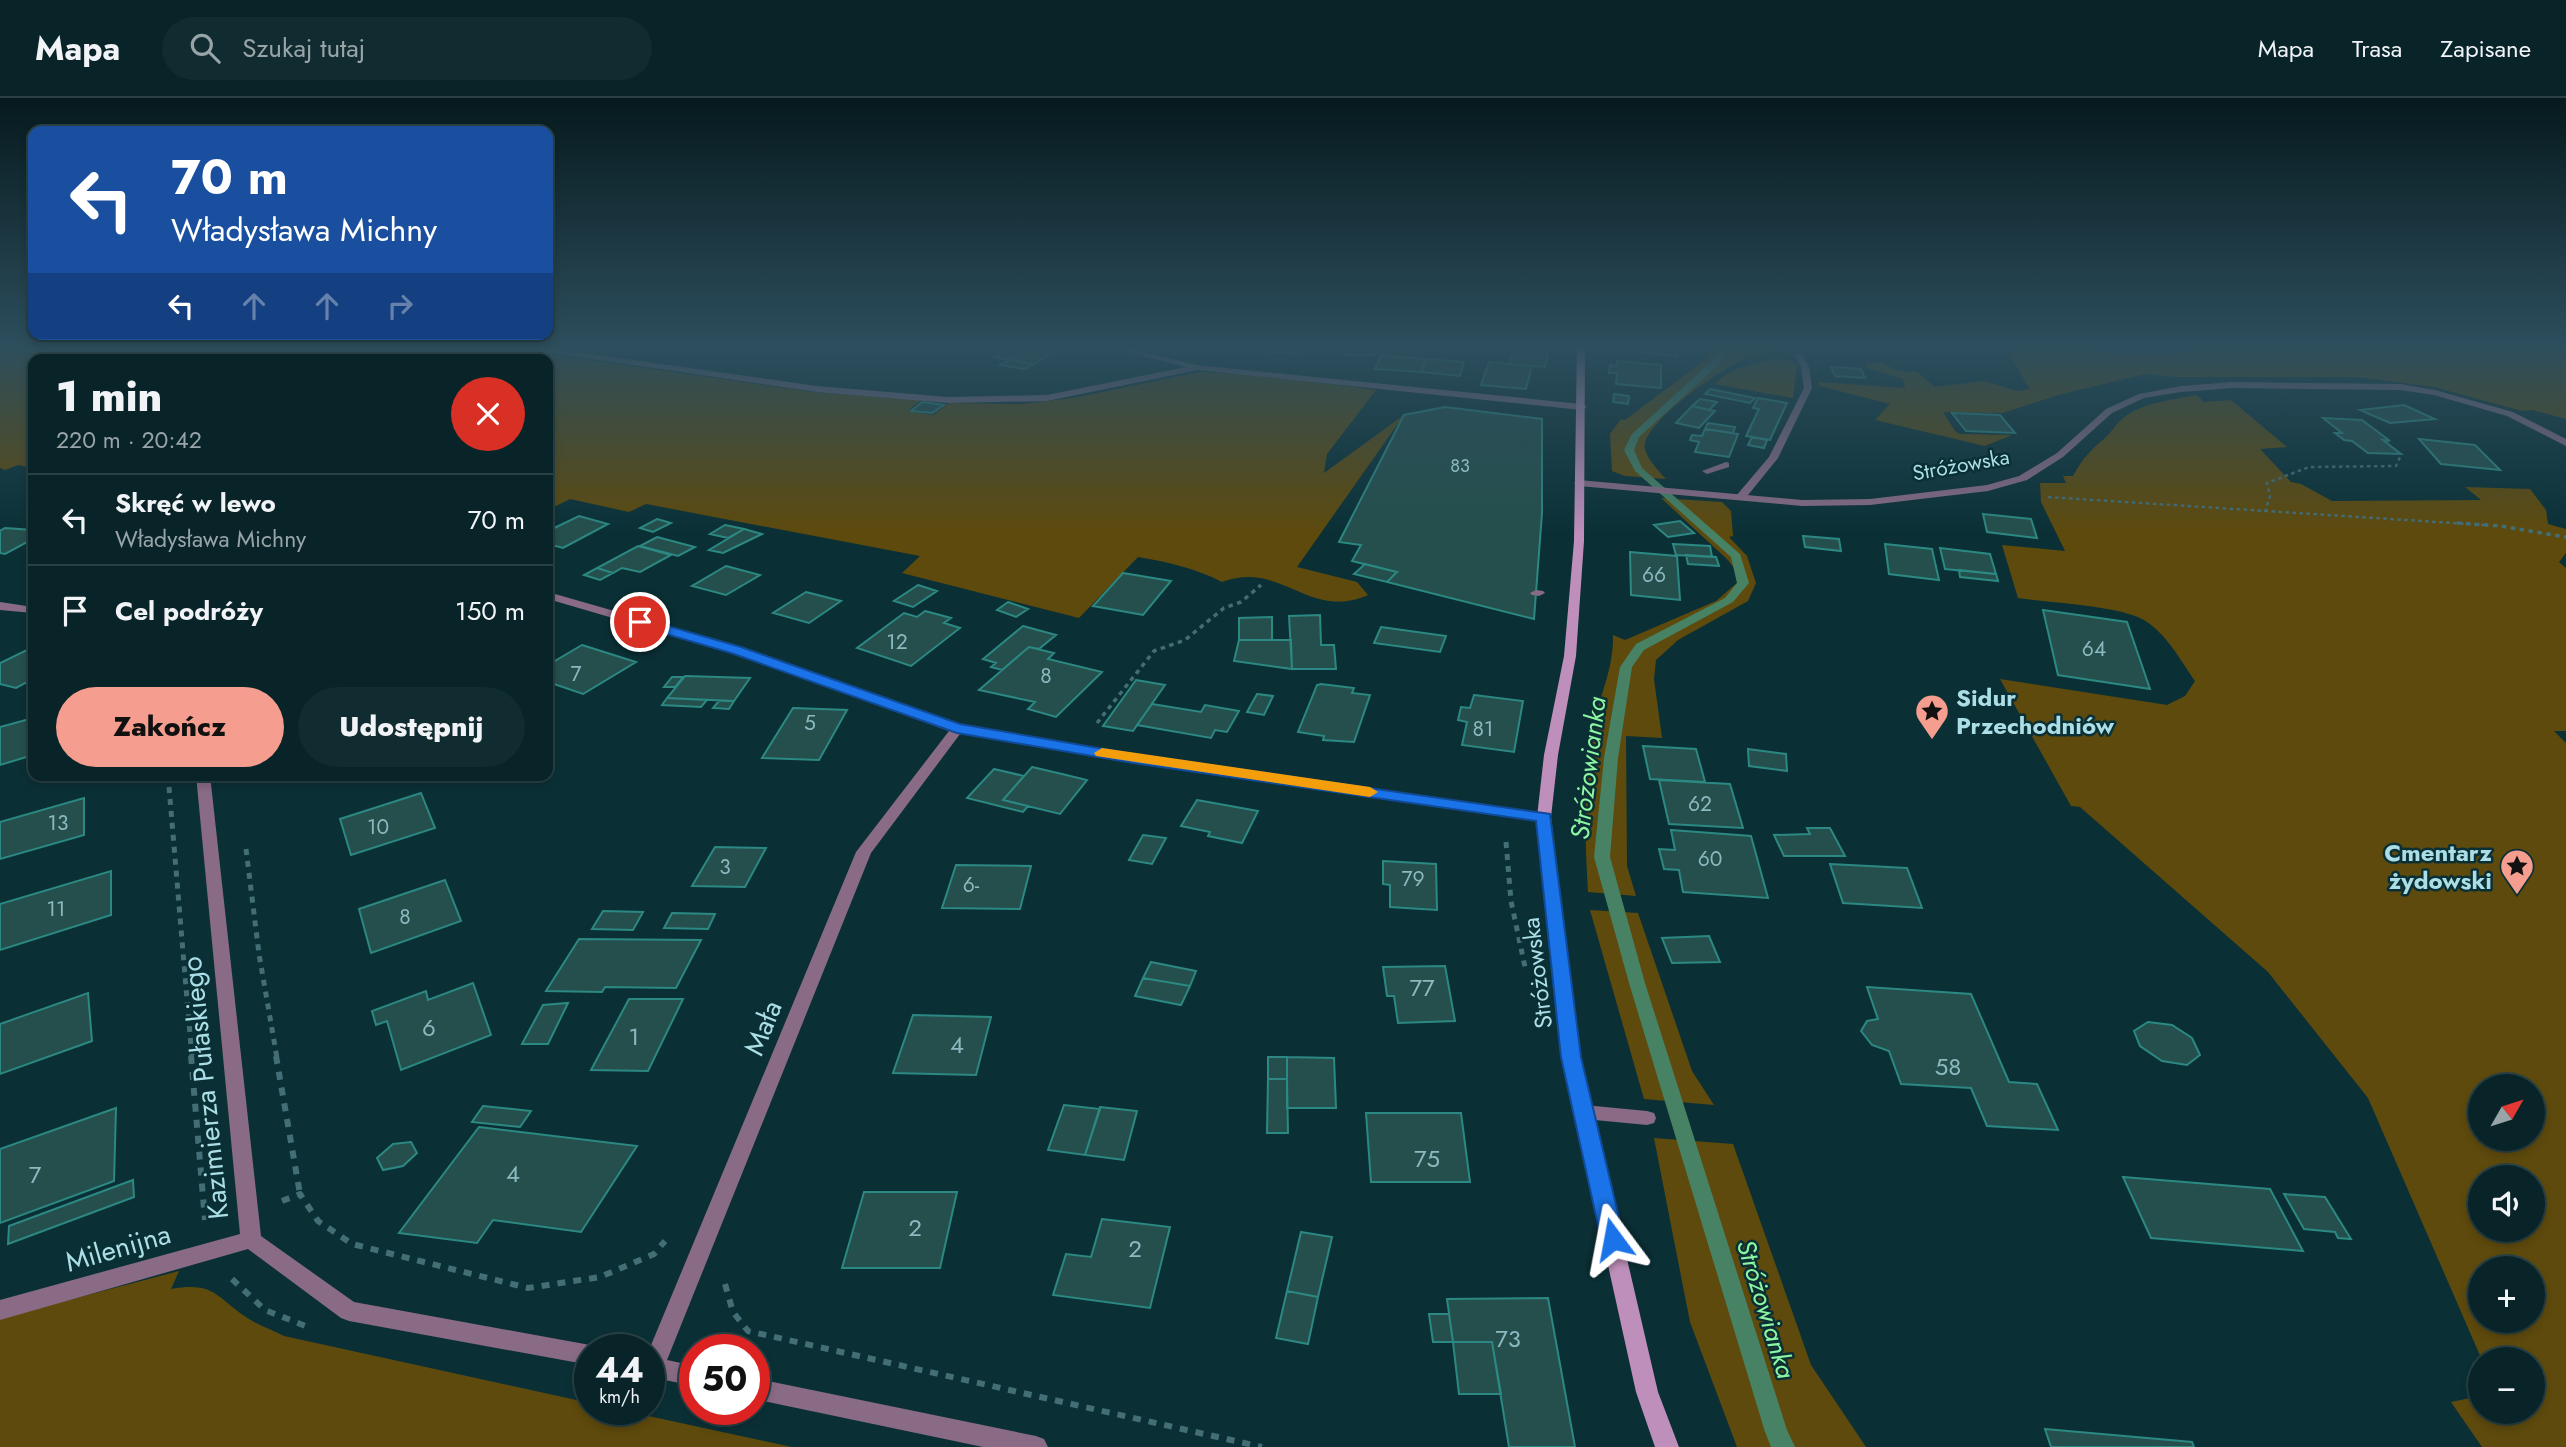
<!DOCTYPE html>
<html lang="pl">
<meta charset="utf-8">
<style>
body{margin:0;font-family:Jost,sans-serif;background:#112c30;color:#f1f3f6;height:100vh;display:flex;flex-direction:column;font-size:26px;white-space:nowrap}
*{box-sizing:border-box;margin:0}
p{font-size:23px;color:#98a4a8}
.icon{flex:none;width:38px;height:38px;fill:none;stroke:currentColor;stroke-width:2;stroke-linecap:round;stroke-linejoin:round}
.map{position:relative;flex:1;overflow:hidden}
.drawer{position:absolute;left:28px;top:256px;width:525px;height:427px;display:flex;flex-direction:column;background:#082428;border-radius:14px;box-shadow:0 4px 10px #0003,0 0 0 2px #294145}
.drawer>*{flex:none}
.guide{position:absolute;left:28px;top:28px;width:525px;height:214px;border-radius:14px;box-shadow:0 4px 10px #0003,0 0 0 2px #294145;background:#1a4fa0;color:#fff;overflow:hidden}
.needle{width:46px;rotate:51deg}
.controls{position:absolute;left:2468px;top:976px;display:grid;gap:14px}
.controls a{display:grid;place-items:center;width:77px;height:77px;border-radius:50%;background:#082428;box-shadow:0 4px 10px #0003,0 0 0 2px #294145;font-size:35px}
.speed{position:absolute;left:574px;top:1236px;display:flex;gap:14px;font-size:35px;font-weight:700;text-align:center}
.speed>*{display:grid;place-content:center;width:91px;height:91px;border-radius:50%;background:#082428;box-shadow:0 4px 10px #0003,0 0 0 2px #294145;line-height:1}
.speed small{font-size:18px;font-weight:400}
.speed .limit{border:10px solid #d22;background:#fff;color:#111}
.pin{position:absolute;display:grid;place-items:center;width:60px;height:60px;color:#fff;margin:-30px;border:4px solid #fff;border-radius:50%;box-shadow:0 2px 7px #0007}
.me{position:absolute;width:77px;margin:-38px;rotate:347deg;stroke-linejoin:round;filter:drop-shadow(0 0 5px #0008)}
.turn{display:flex;align-items:center;gap:24px;height:147px;padding:0 28px;font-size:32px}
.turn .icon{width:91px;height:91px;stroke-width:2.5}
.turn b{display:block;font-size:49px;line-height:60px}
.lanes{display:flex;align-items:center;height:66px;padding:0 28px;background:#0003;justify-content:center;gap:35px;direction:ltr}
.lanes .off{opacity:.35}
.round{display:grid;place-items:center;flex:none;width:74px;height:74px;border-radius:37px;background:#112c30}
.head{display:flex;align-items:center;justify-content:space-between;height:119px;padding:0 28px}
h1{font-size:42px;font-weight:800;line-height:52px}
.action{display:flex;gap:14px;margin-top:auto;padding:14px 28px}
.action a{flex:1;height:80px;border-radius:42px;background:#f59d8f;color:#111;font-size:28px;font-weight:800;line-height:80px;text-align:center}
.action a+a{background:#112c30;color:#f1f3f6}
ul{padding:0;list-style:none}
li{display:flex;align-items:center;gap:21px;height:91px;padding:0 28px;border-top:2px solid #294145}
li div{flex:1}
li b{display:block;font-size:26px}
li em{font-style:normal}
header{display:flex;align-items:center;gap:42px;box-sizing:border-box;height:98px;padding:0 35px;background:#082428;border-bottom:2px solid #294145}
header strong{font-size:33px}
nav{display:flex;gap:38px;margin-inline-start:auto;font-size:24px}
.search{width:490px;height:63px;background:#112c30;display:flex;align-items:center;gap:18px;box-sizing:border-box;padding:0 24px;border-radius:38px;color:#98a4a8;font-size:26px}
.map>svg:first-child{display:block}
.green{fill:#5e4a0d;fill-rule:evenodd}
.lines{fill:none;stroke-linecap:round;stroke-linejoin:round}
.stream{fill:#478265;fill-rule:evenodd}
.building{fill:#244f4c;stroke:#2c8882;stroke-width:2}
.path-far3{stroke:#446e75;stroke-width:2.5;stroke-dasharray:3.5 3.5;stroke-linecap:butt}
.path-far2{stroke:#446e75;stroke-width:3.5;stroke-dasharray:4.5 4.5;stroke-linecap:butt}
.path-far1{stroke:#446e75;stroke-width:5;stroke-dasharray:6 6;stroke-linecap:butt}
.path{stroke:#446e75;stroke-width:6;stroke-dasharray:8 8;stroke-linecap:butt}
.lane{fill:#896b86;fill-rule:evenodd}
.street{fill:#896b86;fill-rule:evenodd}
.secondary{fill:#bf8fbb;fill-rule:evenodd}
.route{fill:#1a73e8;stroke:#114b97;stroke-width:2}
.slow{fill:#f59e0b}
.labels{text-anchor:middle;dominant-baseline:central;stroke-width:5;stroke-linejoin:round;paint-order:stroke}
.far-number-label{font-size:18px;fill:#8abac0}
.far-street-label{font-size:21px;fill:#acdee7;stroke:#0a3036}
.number-label{font-size:21px;fill:#8abac0}
.poi-label{font-size:24px;font-weight:bold;fill:#acdee7;stroke:#0a3036;text-anchor:start}
.street-label{font-size:24px;fill:#acdee7;stroke:#0a3036}
.near-number-label{font-size:24px;fill:#8abac0}
.water-label{font-size:26px;font-style:italic;fill:#8df6a2;stroke:#0a3036}
.near-street-label{font-size:28px;fill:#acdee7;stroke:#0a3036}
</style>
<header>
<strong>Mapa</strong>
<div class="search"><svg class="icon" aria-label="search" viewBox="0 0 24 24"><circle cx="10" cy="10" r="6"/><path d="M15 15l6 6"/></svg>Szukaj tutaj</div>
<nav><a>Mapa</a><a>Trasa</a><a>Zapisane</a></nav>
</header>
<div class="map">
<svg width="2566" height="1349" viewBox="0 0 2566 1349">
<rect width="100%" height="100%" fill="#0a3036"/>
<path class="green" d="M0 247H484L813 294 921 302 908 313 933 317 949 305 1021 306 1073 300 1200 274 1269 278 1376 292 1327 356 1324 375 1404 317 1297 469 1357 484 1368 497C1309 523 1281 462 1222 484 1195 470 1168 464 1138 459L1079 520 902 475 920 458 646 406 629 414 570 401 548 412V261H33V370L18 367 5 372 0 370Z
M1719 247H1741L1740 249 1767 252C1760 259 1747 259 1738 264 1715 276 1652 319 1645 345 1642 356 1659 373 1666 381L1625 378 1612 373 1610 336 1621 321 1625 322 1701 265Z
M2062 247H2566V321L2532 312 2522 313 2434 289 2357 279H2174L2145 276 2058 297 2003 315 1943 314 1955 333 1960 336 2012 337 1985 348 1875 322 1890 306 1820 288 1818 284 1905 290 1903 281 1867 270 1866 265H1882L1899 273 1917 274 1935 289 1984 283 2017 293 2030 291 2009 257C2024 244 2044 252 2062 247Z
M1777 261 1790 262 1797 267 1793 300 1715 286C1729 271 1757 263 1777 261Z
M2197 297 2204 304 2231 302 2287 349 2260 351 2291 384 2301 386 2332 403 2481 402 2465 389 2530 391 2546 412 2548 426 2566 431V455L2559 464 2566 470V633H2554L2566 645V1349H2482L2451 1304 2480 1298V1314H2532V1262H2482L2368 1000 2268 874 2080 709 2071 708 2000 581 2167 607 2185 598 2195 583C2181 563 2165 533 2142 521 2119 508 2046 504 2018 500L2002 447 2065 453 2041 404 2040 385H2066L2063 378H2073C2081 363 2091 351 2104 341 2111 335 2116 326 2123 320 2144 304 2172 302 2197 297ZM2480 989H2532V1041H2480ZM2480 1080H2532V1132H2480ZM2480 1171H2532V1223H2480Z
M1661 400 1722 404 1731 413 1733 438 1729 439 1747 458 1756 485 1748 503 1678 542 1656 562 1654 581 1662 640 1626 638 1627 768 1636 798 1588 794C1585 742 1583 690 1591 637 1597 603 1614 573 1613 537L1625 542 1716 503 1738 484 1737 474 1728 462Z
M1590 812 1638 815 1692 973 1714 1007 1644 1001Z
M1654 1040 1733 1046 1811 1267 1866 1349H1737L1690 1224Z
M179 1173 171 1191C216 1183 216 1200 249 1221 260 1228 273 1232 284 1238L590 1305V1311H616L792 1349H0V1220Z"/>
<g class="lines">
<path class="stream" d="M1726 247H1734L1716 269 1639 339 1634 352 1642 370 1740 456 1749 485 1733 504 1644 552 1632 569 1618 660 1610 759 1645 885 1787 1332 1795 1349H1771L1765 1334 1629 885 1594 759 1604 660 1620 569 1636 546 1725 500 1737 485 1731 459 1635 373 1624 352 1632 336 1710 265Z
M2025 247 2106 250 2219 247C2191 263 2066 252 2029 249Z"/>
</g>
<path class="building" d="M1014 247 1054 253 1034 266 994 259Z
M1268 247H1315L1314 250H1303L1302 256 1266 254Z
M1344 247H1374L1376 257H1344Z
M1638 247H1689V254L1678 253 1677 258 1636 254Z
M1515 248 1549 250 1545 269 1509 266Z
M1381 257 1413 260 1427 261 1421 274 1375 271Z
M1427 261 1464 264 1460 278 1421 274Z
M1009 262 1034 266 1025 271 1000 267Z
M1617 263 1661 267V290L1616 286 1617 275H1609L1610 267 1617 268Z
M1489 264 1532 268 1526 291 1481 287Z
M1831 269 1861 271 1865 280 1835 278Z
M1710 291 1755 300 1750 305 1705 296Z
M1614 296 1629 298 1628 306 1613 304Z
M1758 300 1787 305 1770 342 1746 338 1759 311 1753 310Z
M1700 301 1712 303 1717 304 1709 312 1692 308Z
M922 304 944 307 932 315 911 313Z
M2404 307 2435 321 2390 325 2360 312Z
M1692 308 1709 312 1715 313 1699 330 1676 325Z
M1445 309 1542 321V415L1534 521 1387 484 1397 474 1352 463 1361 447 1339 444 1404 317Z
M1952 315 2000 317 2015 335 1966 333Z
M2323 320 2362 322 2390 343 2383 342 2401 356 2368 355 2352 343 2344 342 2335 335H2342Z
M1708 325 1735 329 1733 335 1705 331Z
M1705 331 1738 336 1729 359 1695 354 1699 344 1690 342 1692 337 1702 338Z
M1752 339 1767 342 1764 350 1748 347Z
M2419 341 2475 347 2500 372 2441 366Z
M1983 416 2031 421 2037 440 1987 434Z
M579 418 608 426 563 450 548 446V433Z
M657 421 671 425 653 434 640 430Z
M1680 423 1694 435 1668 439 1654 427Z
M725 427 744 431 728 440 710 436Z
M5 430 33 432V441L5 456 0 455V433Z
M744 431 762 436 723 455 709 452Z
M1803 438 1839 441 1841 453 1805 449Z
M657 439 695 449 678 458 640 448Z
M1673 446 1710 448 1712 459 1676 457Z
M1885 446 1932 451 1939 482 1889 476Z
M638 448 671 457 640 474 622 470 613 475 597 470Z
M1940 450 1990 456 1996 476 1945 471Z
M1630 454 1677 458 1680 502 1631 497Z
M1686 457 1716 459 1719 468 1688 466Z
M1365 466 1397 474 1387 484 1354 476Z
M726 468 760 477 726 497 692 488Z
M597 470 613 475 600 482 584 477Z
M1959 472 1996 476 1998 483 1960 479Z
M1123 475 1171 483 1143 517 1093 508Z
M918 487 937 493 913 509 894 503Z
M806 494 841 503 809 525 773 515Z
M1008 504 1028 511 1016 519 997 512Z
M2043 512 2127 524 2150 591 2058 577Z
M925 513 951 520 944 525 960 530 911 568 857 550 904 515 917 519Z
M1320 517 1321 547H1334L1336 571H1292L1289 518Z
M1272 519V542H1239V520Z
M1023 528 1056 537 1039 551 1029 549 1002 572 991 569 996 565 983 561Z
M1381 529 1446 538 1440 554 1374 545Z
M1239 542H1291L1292 571 1234 563Z
M582 547 636 564 583 596 548 584V567Z
M33 549V581L16 590 0 586V565Z
M1029 549 1054 555 1048 561 1102 574 1056 619 1028 611 1035 604 979 592Z
M685 578 750 580 734 603 667 600Z
M672 579H683L675 589H664Z
M1136 582 1165 587 1133 633 1103 628Z
M1321 586 1354 590 1352 595 1370 597 1354 644 1323 642 1324 638 1298 634 1317 587Z
M1257 596 1273 598 1264 617 1247 614Z
M1474 597 1523 603 1514 654 1462 647 1467 624 1458 622 1461 609 1470 610Z
M667 600 707 602 701 609 662 607Z
M719 603H734L729 611 713 610Z
M1152 606 1201 614 1205 607 1239 613 1227 634 1215 632 1211 640 1137 627Z
M793 610 847 612 819 662 762 660Z
M33 620V657L0 667V629Z
M1643 648 1696 651 1705 684 1650 681Z
M1748 651 1786 656 1787 673 1749 668Z
M1032 669 1062 676 1087 682 1060 716 1003 702Z
M994 671 1024 678 1003 702 1028 708 1023 714 967 700Z
M1659 682 1730 686 1743 730 1669 726Z
M421 695 435 730 351 757 340 721Z
M84 700V737L0 761V724Z
M1197 702 1258 713 1242 745 1208 738 1210 734 1181 728Z
M1807 730H1830L1845 758H1784L1774 737 1810 736Z
M1671 732 1751 738 1768 800 1683 794 1679 772 1664 771 1659 751 1675 752Z
M1143 737 1166 740 1152 766 1129 762Z
M715 749 766 750 745 789 692 788Z
M1383 763 1436 766 1437 812 1390 809V787L1383 786Z
M1830 766 1907 770 1922 810 1843 805Z
M956 767 1031 768 1020 811 942 810Z
M111 773V817L0 852V806Z
M445 782 461 823 371 855 359 811Z
M603 813 643 814 633 832 592 831Z
M672 815 715 816 708 831 664 830Z
M1709 838 1720 864 1672 865 1662 840Z
M579 841 701 842 676 890 605 889 602 894 546 893Z
M1151 864 1196 873 1190 888 1143 880Z
M1445 868 1455 923 1398 925 1394 898H1387L1383 869Z
M1143 880 1190 888 1181 907 1135 898Z
M473 885 491 937 401 972 387 923 376 927 372 913 426 893 428 902Z
M1867 889 1971 896 2009 984 2037 986 2058 1032 1987 1028 1971 990 1901 986 1889 953 1872 947 1861 933 1867 923 1878 921Z
M88 895 92 943 0 976V926Z
M629 901H683L648 973 591 972Z
M568 905 548 946H522L543 907Z
M913 917 991 919 976 977 893 975Z
M2148 924 2172 927 2192 940 2200 957 2187 967 2162 963 2140 948 2134 933Z
M1268 959H1287V981H1268Z
M1287 959 1334 960 1336 1010H1287Z
M1268 981H1287L1288 1035H1267Z
M1064 1007 1100 1011 1085 1057 1048 1052Z
M483 1008 531 1013 520 1029 472 1024Z
M1100 1009 1137 1013 1124 1062 1085 1057Z
M116 1010 114 1083 0 1125V1051Z
M1366 1015H1461L1470 1084H1371Z
M479 1029 637 1048 581 1134 493 1122 477 1145 399 1135Z
M411 1044 417 1055 403 1068 383 1072 377 1060 393 1046Z
M2123 1079 2270 1091 2303 1153 2151 1140Z
M133 1082 134 1099 8 1146 9 1128Z
M864 1094H957L940 1170H842Z
M2284 1096 2325 1099 2351 1141 2338 1140 2335 1134 2304 1131Z
M1102 1121 1170 1129 1150 1210 1053 1197 1066 1156 1091 1159Z
M1301 1134 1332 1139 1318 1199 1287 1193Z
M1287 1193 1318 1199 1308 1246 1276 1240Z
M1548 1200 1575 1349H1509L1492 1244H1453L1447 1201Z
M1429 1216H1449L1453 1244H1433Z
M1453 1244H1492L1501 1296H1459Z
M2045 1331 2192 1344 2194 1349H2051Z"/>
<g class="lines">
<path class="path-far3" d="M2048 399 2484 427
M2265 414 2270 398 2267 385 2309 369 2396 368 2400 359"/>
<path class="path-far2" d="M2457 425 2501 428 2566 439
M1097 625 1154 553 1185 542 1224 510 1241 504 1261 487"/>
<path class="path-far1" d="M168 677 192 960
M1506 744 1511 803 1525 869
M246 751 259 856 277 960"/>
<path class="path" d="M191 958 205 1122
M276 958 300 1096
M282 1103 300 1096 318 1123 352 1146 528 1190 600 1179 654 1156 665 1143
M232 1181 265 1212 308 1229
M725 1186 733 1214 748 1233 1262 1349
M697 1312 739 1321"/>
<path class="lane" d="M1796 256H1802L1809 269 1812 290 1778 360 1744 402H1736V398L1769 359 1804 290 1801 269 1795 258Z
M1726 364 1729 365V369L1707 376 1702 373Z
M1536 492 1543 493 1545 495 1539 498 1532 497 1530 495Z
M1584 1007 1647 1013 1654 1015 1656 1020 1654 1025 1647 1027 1584 1021 1577 1019 1575 1014 1577 1009Z"/>
<path class="street" d="M507 247H527L817 288 948 299 1047 297 1186 269 1100 247H1114L1196 267 1582 306 1587 309 1582 312 1198 272 1047 303 948 305 817 294 511 249Z
M2233 284 2400 286 2435 292 2513 314 2566 341V348L2507 318 2434 297 2400 292 2233 290 2181 294 2144 300 2112 315 2063 359 2027 382 1988 393 1870 407 1802 408 1579 388 1574 385 1579 382 1802 402 1870 401 1987 387 2019 378 2057 355 2106 311 2139 296 2181 288Z
M548 494 740 549 960 627 1133 657 1544 715 1551 719 1544 723 1133 665 960 636 871 755 667 1262 695 1268V1288L649 1279V1252L856 754 949 633 732 555 548 501Z
M0 504 33 509V515L0 512Z
M196 677H210L261 1138 354 1204 590 1247 598 1251H590V1267L349 1223 341 1220 248 1151 0 1222V1202L240 1136Z
M754 1280 1036 1338 1044 1341 1048 1349H983L754 1301Z"/>
<path class="secondary" d="M1577 247H1585L1584 443 1576 558 1558 657 1551 719 1580 959 1658 1294 1679 1349H1655L1636 1294 1562 959 1537 719 1544 657 1564 558 1574 443Z"/>
</g>
<linearGradient id="sky" x2="0" y2="1"><stop stop-color="#061a1e"/><stop offset="0.57" stop-color="#2d4e5d"/><stop offset="1" stop-color="#2d4e5d" stop-opacity="0"/></linearGradient>
<rect width="2566" height="436" fill="url(#sky)"/>
<path class="route" d="M640 520 741 549 960 626 1133 656 1550 716 1581 959 1624 1141 1621 1148 1613 1151 1604 1148 1601 1141 1561 959 1536 723 1133 665 957 635 731 555 635 527 633 524Z"/>
<path class="slow" d="M1102 650 1370 689 1378 694 1370 699 1096 658 1094 655Z"/>
<defs>
<g id="sight-pin" transform="scale(1.75)"><path d="M0 17L-7.5 6A9.5 9.5 0 1 1 7.5 6Z" fill="#f59d8f" stroke="#0a3036"/><path d="M0-6L1.8-2.2L6-1.7L2.9 1.2L3.7 5.4L0 3.3L-3.7 5.4L-2.9 1.2L-6-1.7L-1.8-2.2Z" fill="#111"/></g>
</defs>
<g fill-rule="evenodd">
<use href="#sight-pin" x="1932" y="613"/>
<use href="#sight-pin" x="2517" y="768"/>
</g>
<g class="labels">
<g class="far-number-label">
<text x="1460" y="368">83</text>
</g>
<g class="far-street-label">
<text transform="translate(1961 367) rotate(-10)">Stróżowska</text>
</g>
<g class="number-label">
<text x="1654" y="477">66</text>
<text x="897" y="544">12</text>
<text x="2094" y="551">64</text>
<text x="576" y="576">7</text>
<text x="1046" y="578">8</text>
<text x="810" y="625">5</text>
<text x="1483" y="631">81</text>
<text x="1700" y="706">62</text>
<text x="58" y="725">13</text>
<text x="378" y="729">10</text>
<text x="1710" y="761">60</text>
<text x="725" y="769">3</text>
<text x="1413" y="781">79</text>
<text x="971" y="787">6-</text>
<text x="56" y="811">11</text>
<text x="405" y="819">8</text>
</g>
<g class="poi-label">
<text x="1956" y="599">Sidur<tspan x="1956" dy="28">Przechodniów</tspan></text>
<text x="2492" y="754" text-anchor="end">Cmentarz<tspan x="2492" dy="28">żydowski</tspan></text>
</g>
<g class="street-label">
<text transform="translate(1537 875) rotate(-97)">Stróżowska</text>
</g>
<g class="near-number-label">
<text x="1422" y="889">77</text>
<text x="429" y="929">6</text>
<text x="634" y="938">1</text>
<text x="957" y="946">4</text>
<text x="1948" y="968">58</text>
<text x="1427" y="1060">75</text>
<text x="513" y="1075">4</text>
<text x="35" y="1076">7</text>
<text x="915" y="1129">2</text>
<text x="1135" y="1150">2</text>
<text x="1508" y="1240">73</text>
</g>
<g class="water-label">
<text transform="translate(1588 670) rotate(-83)">Stróżowianka</text>
<text transform="translate(1766 1211) rotate(73)">Stróżowianka</text>
</g>
<g class="near-street-label">
<text transform="translate(763 930) rotate(-68)">Mała</text>
<text transform="translate(205 990) rotate(-96)">Kazimierza Pułaskiego</text>
<text transform="translate(118 1150) rotate(-16)">Milenijna</text>
</g>
</g>
</svg>
<div class="controls">
<a><svg class="needle" viewBox="-14 -14 28 28"><path d="M0-13l5 13h-10z" fill="#e53935"/><path d="M0 13l5-13h-10z" fill="#98a4a8"/></svg></a>
<a><svg class="icon" aria-label="sound" viewBox="0 0 24 24"><path d="M4 9h4l5-4v14l-5-4H4zM17 9q2 3 0 6"/></svg></a>
<a>+</a>
<a>−</a>
</div>
<div class="speed"><div>44<small>km/h</small></div><div class="limit">50</div></div>
<div class="pin" style="left:640px;top:524px;background:#d93025"><svg class="icon" aria-label="arrive" viewBox="0 0 24 24"><path d="M6 21V4h12l-3 4 3 4H6"/></svg></div>
<svg class="me" style="left:1613px;top:1141px" viewBox="-20 -20 40 40"><path d="M0-17L14 15 0 8-14 15z" fill="#1a73e8" stroke="#fff" stroke-width="4"/></svg>
<div class="guide">
<div class="turn"><svg class="icon" aria-label="left" viewBox="0 0 24 24"><path d="M17 20v-9H6M10 6l-5 5 5 5"/></svg><div><b>70 m</b>Władysława Michny</div></div>
<div class="lanes"><svg class="icon" aria-label="left" viewBox="0 0 24 24"><path d="M17 20v-9H6M10 6l-5 5 5 5"/></svg><svg class="icon off" aria-label="ahead" viewBox="0 0 24 24"><path d="M12 20V5M6 11l6-6 6 6"/></svg><svg class="icon off" aria-label="ahead" viewBox="0 0 24 24"><path d="M12 20V5M6 11l6-6 6 6"/></svg><svg class="icon off" aria-label="right" viewBox="0 0 24 24"><path d="M7 20v-9h11M14 6l5 5-5 5"/></svg></div>
</div>
<section class="drawer">
<div class="head"><div><h1>1 min</h1><p>220 m · 20:42</p></div><a class="round" style="background:#d93025;color:#fff"><svg class="icon" aria-label="close" viewBox="0 0 24 24"><path d="M6 6l12 12M18 6L6 18"/></svg></a></div>
<ul>
<li><svg class="icon" aria-label="left" viewBox="0 0 24 24"><path d="M17 20v-9H6M10 6l-5 5 5 5"/></svg><div><b>Skręć w lewo</b><p>Władysława Michny</p></div><em>70 m</em></li>
<li><svg class="icon" aria-label="arrive" viewBox="0 0 24 24"><path d="M6 21V4h12l-3 4 3 4H6"/></svg><div><b>Cel podróży</b></div><em>150 m</em></li>
</ul>
<div class="action"><a>Zakończ</a><a>Udostępnij</a></div>
</section>
</div>
